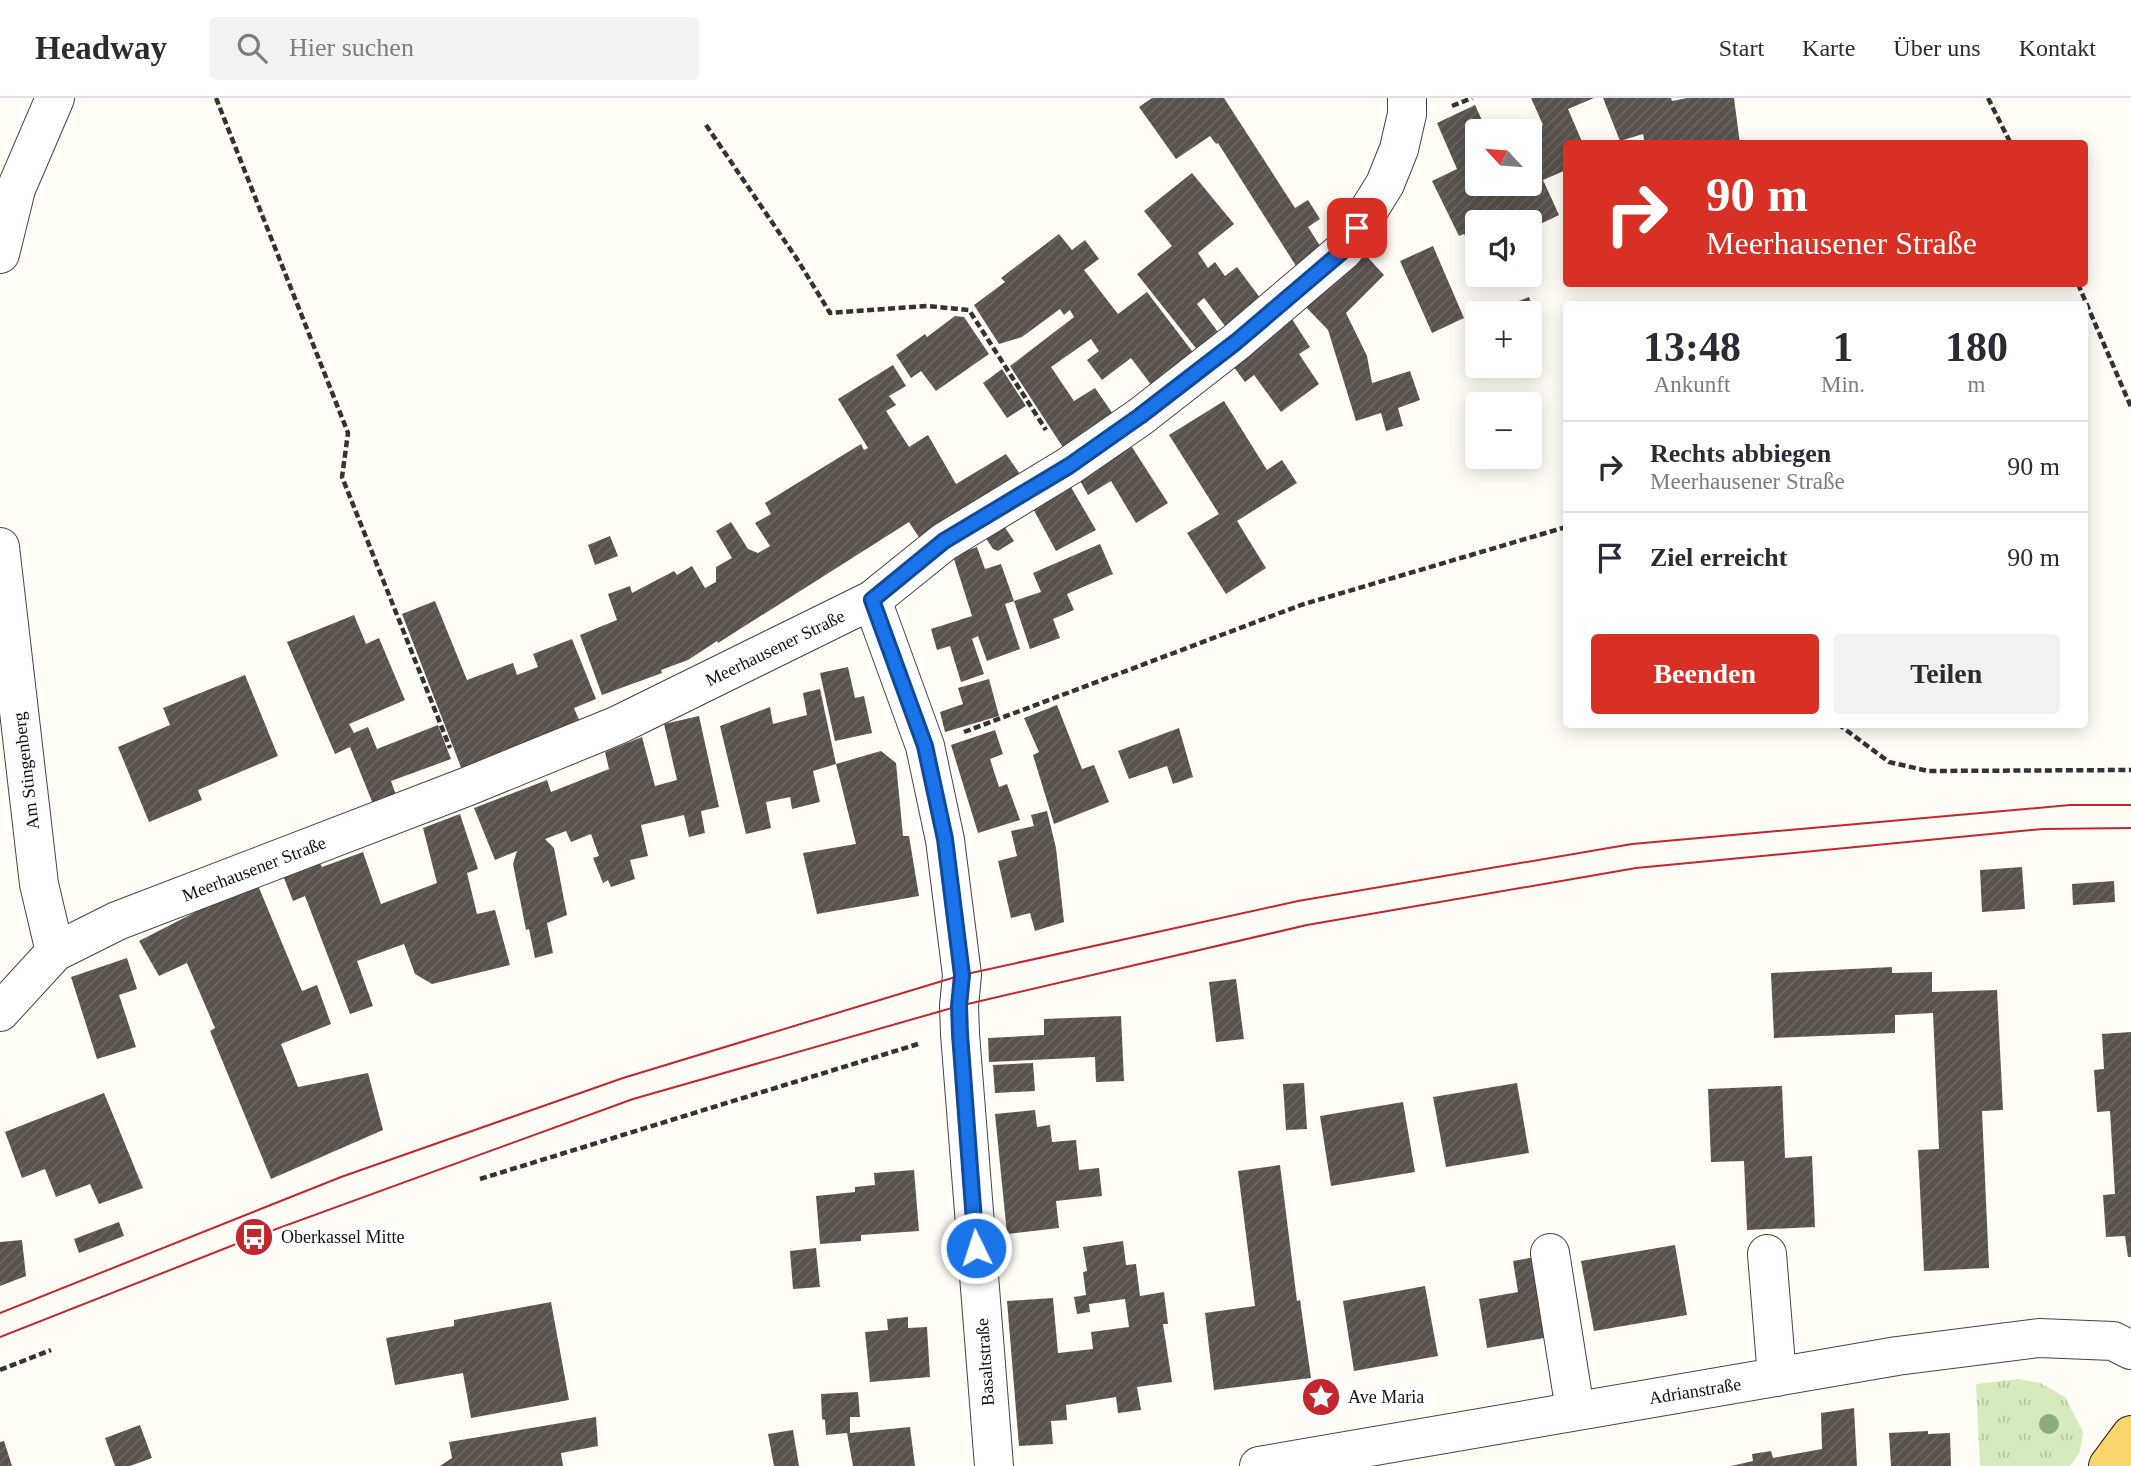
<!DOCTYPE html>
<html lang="de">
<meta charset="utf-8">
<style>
body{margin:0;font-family:"Times New Roman",serif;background:#f2f2f3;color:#2b2b33;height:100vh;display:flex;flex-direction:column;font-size:26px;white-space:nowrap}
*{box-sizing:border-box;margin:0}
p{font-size:23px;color:#7c7c81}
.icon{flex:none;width:38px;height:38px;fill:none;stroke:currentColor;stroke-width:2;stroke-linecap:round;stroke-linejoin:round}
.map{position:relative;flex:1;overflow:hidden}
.drawer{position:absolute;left:1563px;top:203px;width:525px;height:427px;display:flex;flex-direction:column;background:#fff;border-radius:7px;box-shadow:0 4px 18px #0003}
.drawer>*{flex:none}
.banner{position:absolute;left:1563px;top:42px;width:525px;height:147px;border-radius:7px;box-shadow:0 4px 18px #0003;background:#d93025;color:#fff;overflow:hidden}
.needle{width:46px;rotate:296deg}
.buttons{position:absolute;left:1465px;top:21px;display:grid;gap:14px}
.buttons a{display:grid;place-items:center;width:77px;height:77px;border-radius:7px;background:#fff;box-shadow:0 4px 18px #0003;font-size:35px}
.pin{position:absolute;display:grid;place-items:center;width:60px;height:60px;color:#fff;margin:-30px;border-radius:14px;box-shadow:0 4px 10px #0006}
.me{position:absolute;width:77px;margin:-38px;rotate:356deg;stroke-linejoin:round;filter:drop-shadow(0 0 5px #0008)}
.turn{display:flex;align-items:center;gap:24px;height:147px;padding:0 28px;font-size:32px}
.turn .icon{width:91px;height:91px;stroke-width:2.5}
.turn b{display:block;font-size:49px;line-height:60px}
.eta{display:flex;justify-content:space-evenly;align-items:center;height:119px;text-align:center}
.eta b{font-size:42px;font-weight:700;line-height:49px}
.action{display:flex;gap:14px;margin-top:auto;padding:14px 28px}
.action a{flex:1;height:80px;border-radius:7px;background:#d93025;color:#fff;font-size:28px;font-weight:700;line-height:80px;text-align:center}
.action a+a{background:#f2f2f3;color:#2b2b33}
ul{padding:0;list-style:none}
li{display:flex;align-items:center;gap:21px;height:91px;padding:0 28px;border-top:2px solid #e1e1e2}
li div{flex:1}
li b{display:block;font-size:26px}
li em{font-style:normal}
header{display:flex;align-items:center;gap:42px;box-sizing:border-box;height:98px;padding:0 35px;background:#fff;border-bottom:2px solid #e1e1e2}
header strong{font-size:33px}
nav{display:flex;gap:38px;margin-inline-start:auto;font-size:24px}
.search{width:490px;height:63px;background:#f2f2f3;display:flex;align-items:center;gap:18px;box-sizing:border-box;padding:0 24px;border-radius:7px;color:#7c7c81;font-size:26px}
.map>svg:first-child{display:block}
.park{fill:url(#park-tufts)}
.building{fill:url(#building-hatch)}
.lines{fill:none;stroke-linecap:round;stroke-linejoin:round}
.minor-casing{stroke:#444;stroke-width:40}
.major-casing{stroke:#222;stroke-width:40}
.path{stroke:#333;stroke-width:4.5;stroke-dasharray:7 3.5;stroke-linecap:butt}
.minor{stroke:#fff;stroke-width:38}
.major{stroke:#f9d66b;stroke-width:38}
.tram{stroke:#c4262e;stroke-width:2}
.tree{fill:#8dad7f}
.route-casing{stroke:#114b97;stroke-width:18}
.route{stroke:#1a73e8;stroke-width:12}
.labels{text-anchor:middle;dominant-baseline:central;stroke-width:7;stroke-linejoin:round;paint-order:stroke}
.street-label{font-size:18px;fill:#111;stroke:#fff}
.poi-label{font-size:18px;fill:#111;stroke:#fff;text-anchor:start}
</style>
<header>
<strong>Headway</strong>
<div class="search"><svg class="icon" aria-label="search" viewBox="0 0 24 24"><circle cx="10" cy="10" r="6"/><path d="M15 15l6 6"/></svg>Hier suchen</div>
<nav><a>Start</a><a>Karte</a><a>Über uns</a><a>Kontakt</a></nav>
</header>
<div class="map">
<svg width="2131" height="1368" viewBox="0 0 2131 1368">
<defs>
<pattern id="park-tufts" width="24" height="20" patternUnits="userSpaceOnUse" patternTransform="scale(1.75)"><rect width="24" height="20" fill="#d5ebbd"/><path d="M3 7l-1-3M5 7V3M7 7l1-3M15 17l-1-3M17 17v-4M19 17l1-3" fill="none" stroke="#b6c8a1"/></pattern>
<pattern id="building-hatch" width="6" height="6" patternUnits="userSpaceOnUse" patternTransform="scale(1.75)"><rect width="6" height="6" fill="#5a524d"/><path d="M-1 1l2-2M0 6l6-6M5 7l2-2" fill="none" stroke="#6d6662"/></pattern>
</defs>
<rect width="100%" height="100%" fill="#fffdf5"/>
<path class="park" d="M2019 1281 2040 1285 2065 1299 2083 1334 2080 1354 2070 1368H1980L1976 1286Z"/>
<path class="building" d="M1152 0H1224L1295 110 1308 102 1320 121 1308 129 1322 151 1296 168 1218 45 1216 46 1210 38 1176 61 1139 9Z
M1531 0H1594L1568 11 1583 46H1566V72L1543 82 1559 117 1530 131V124H1477V156L1475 158 1464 136 1459 138 1432 83 1457 71 1437 25 1475 7 1487 33H1477V86H1530V33L1543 27Z
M1603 0H1671L1672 3 1687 0H1734L1740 46H1645L1643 36 1620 43Z
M1192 75 1234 126 1198 155 1208 170 1215 164 1225 178 1237 169 1264 205 1228 232 1204 200 1197 206 1221 238 1199 254 1137 176 1172 148 1144 113Z
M1059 136 1072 152 1085 142 1099 161 1084 172 1118 216 1147 194 1195 257 1152 288 1131 260 1102 282 1087 262 1099 253 1091 241 1051 269 1074 303 1095 290 1113 316 1064 351 1010 268 1074 219 1070 212 1064 217 1060 211 1022 239 999 246 974 207 1005 184 1001 180Z
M1433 148 1464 220 1432 235 1400 163Z
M1361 152 1384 177 1346 215 1367 258 1372 285 1410 273 1420 302 1398 310 1403 328 1386 333 1381 315 1356 323 1328 232 1304 207Z
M1529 199 1539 225 1530 229V215H1511L1508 207Z
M955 218 964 219 989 256 936 293 921 273 911 280 896 257 925 236 927 239Z
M1292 221 1310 249 1299 256 1319 286 1281 314 1254 277 1245 284 1233 268Z
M893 267 906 288 889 298 896 307 886 313 909 349 928 337 956 386 1006 356 1022 379 920 441 909 424 718 545 717 543 688 562 661 572 662 575 602 597 580 537 617 522 608 496 630 488 632 495 674 473 677 477 692 468 705 490 716 484V469L732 460 716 433 731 424 748 451 758 455 770 448 755 425 771 416 765 405 861 346 864 352 868 350 838 301Z
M1002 271 1026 308 1007 320 983 285Z
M1224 303 1267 372 1282 362 1297 385 1237 423 1266 470 1226 496 1187 435 1219 416 1169 337Z
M1130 346 1168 405 1136 425 1111 383 1088 397 1078 379Z
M1068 384 1096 432 1056 453 1031 407Z
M1002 425 1014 443 998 453 993 451 983 436Z
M610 438 618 458 595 467 588 447Z
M1100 446 1113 476 1067 496 1074 512 1053 521 1060 540 1030 551 1014 503 1041 494 1033 475Z
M977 449 985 471 1001 466 1014 503 1005 506 1020 551 987 563 978 538 972 541 984 576 961 584 950 548 937 552 931 531 972 518 953 458Z
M435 503 467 582 513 565 517 577 538 569 533 556 572 541 596 601 574 610 580 624 462 672 402 516Z
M354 517 366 546 379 540 405 602 349 626 354 635 368 629 377 651 438 627 451 661 391 683 396 697 373 706 350 649 335 656 287 544Z
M848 569 855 600 864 598 872 635 835 643 820 575Z
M245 577 278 658 198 692 202 702 149 724 118 649 170 627 163 610Z
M989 581 999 618 945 634 940 614 963 606 958 590Z
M820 591 836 666 813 673 820 704 792 711 790 699 766 704 771 730 746 736 720 628 770 609 773 626 807 617 803 595Z
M1057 607 1082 671 1094 667 1109 704 1054 726 1033 657 1039 654 1024 620Z
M699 618 719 709 701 713 705 735 689 739 684 717 641 727 648 758 630 762 635 781 611 789 608 782 603 785 593 760 599 758 591 736 571 744 566 733 545 741 554 750 567 817 547 825 553 855 535 860 529 831 526 832 513 766 517 753 495 762 474 710 547 682 551 694 609 671 605 654 642 639 655 688 677 682 664 626Z
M1179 630 1193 679 1173 686 1167 668 1129 681 1118 653Z
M995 632 1003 656 990 661 999 689 1007 686 1020 722 978 735 951 647Z
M881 653 896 665 903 738H909L919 798 817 816 803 755 856 746 836 666Z
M1047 713 1056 750 1064 824 1035 833 1030 815 1011 820 998 763 1017 758 1011 733 1034 728 1031 717Z
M460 716 478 771 467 775 477 816 495 812 510 867 432 886 415 876 404 846 357 863 373 908 350 916 305 798 293 803 282 775 317 760 322 769 363 754 381 806 437 785 423 730Z
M2022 769 2025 811 1982 814 1980 772Z
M2114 783 2115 804 2073 807 2072 786Z
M257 785 302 893 317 887 331 926 281 946 298 989 368 975 383 1032 271 1081 210 933 215 930 187 865 159 878 139 843 223 800Z
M127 860 137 891 119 897 136 949 97 961 71 879Z
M1892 869V875L1932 874V894L1997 892 2003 1012 1982 1013 1989 1170 1924 1173 1918 1052 1939 1051 1933 915 1895 917V935L1774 940 1771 875Z
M1236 881 1244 941 1216 944 1209 884Z
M1121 918 1124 983 1096 984 1095 959 989 964 988 940 1044 937V921Z
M2131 934V1159H2128L2125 1138 2106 1139 2103 1097 2115 1096 2110 1013 2097 1014 2094 972 2104 971 2102 936Z
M1033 965 1035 993 995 995 993 967Z
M1304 985 1307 1031 1286 1032 1283 986Z
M1517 985 1529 1055 1446 1069 1433 999Z
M1782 988 1785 1060 1812 1058 1815 1129 1747 1132 1744 1063 1711 1064 1708 991Z
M104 995 143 1090 99 1106 90 1086 56 1099 45 1071 22 1080 5 1034Z
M1403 1004 1415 1074 1331 1088 1320 1018Z
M1035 1012 1037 1029 1050 1027 1052 1044 1076 1042 1079 1072 1099 1070 1102 1098 1056 1103 1059 1130 1007 1136 995 1016Z
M1280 1067 1297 1203 1300 1202 1311 1280 1214 1292 1205 1215 1255 1208 1238 1073Z
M914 1072 919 1133 861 1137V1143L820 1146 816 1098 855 1094V1089L875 1087 874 1075Z
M119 1124 124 1138 79 1155 74 1141Z
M22 1142 26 1178 0 1188V1144Z
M1123 1143 1126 1167 1136 1166 1140 1198 1164 1194 1168 1226H1163L1172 1284 1137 1289 1141 1312 1118 1315 1116 1299 1066 1307 1067 1322 1051 1323 1053 1346 1019 1348 1007 1203 1053 1200 1058 1255 1093 1251 1091 1234 1129 1229 1125 1201 1089 1206 1090 1214 1077 1216 1074 1199 1086 1197 1083 1174 1087 1173 1083 1149Z
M1675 1147 1687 1217 1594 1233 1581 1163Z
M816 1150 820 1189 793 1191 790 1153Z
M1541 1158 1556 1238 1487 1250 1479 1201 1518 1194 1513 1163Z
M1425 1188 1438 1258 1354 1273 1343 1203Z
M551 1204 569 1302 471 1320 463 1275 395 1287 386 1240 454 1228V1222Z
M908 1219V1230L927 1229 930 1279 870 1284 865 1234 888 1232 887 1221Z
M858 1294 860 1319H850V1335L910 1329 915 1368H853L847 1335 826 1337 825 1322 822 1321 821 1296Z
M1854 1310 1857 1368H1731L1753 1363 1752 1356 1771 1353 1773 1360 1822 1351 1821 1315Z
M596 1319 598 1348 561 1355 563 1368H440L452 1360 449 1344Z
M140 1327 152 1360 130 1368H115L105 1340Z
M793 1332 799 1368H774L768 1336Z
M1928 1333V1336L1950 1335 1951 1368H1891L1889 1335Z
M4 1343 12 1368H0V1344Z"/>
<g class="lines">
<g class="minor-casing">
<path id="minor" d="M0 156 16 91 55 0
M0 449 39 786 55 854
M872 502 925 648 945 742 962 877 959 908 960 936 994 1368
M0 914 55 854 117 823 466 689 618 627 872 502 944 444 1069 368 1140 319 1236 244 1344 152 1385 86 1399 51 1407 16V0
M1550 1155 1575 1312
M1767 1156 1777 1279
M1259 1368 1897 1258 2039 1240 2113 1243 2131 1252"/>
</g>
<g class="major-casing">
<path id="major" d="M2108 1368 2131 1337"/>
</g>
<path class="path" d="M216 0 348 335 342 379 450 650
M1988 0 2011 46
M1452 8 1472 0
M706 27 797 161 830 215 928 208 969 212 1046 332
M2078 186 2131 309
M1838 626 1889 664 1928 673 2131 672
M964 634 1301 507 1566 429
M480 1081 918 946
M0 1272 51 1252"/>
<use href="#minor" class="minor"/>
<use href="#major" class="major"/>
<path class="tram" d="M0 1215 341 1079 623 980 962 877 1298 803 1632 746 2070 707H2131
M0 1239 254 1139 633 1001 959 908 1307 827 1636 770 2043 731 2131 730"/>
</g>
<circle class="tree" cx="2049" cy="1326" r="10"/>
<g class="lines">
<g class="route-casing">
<path id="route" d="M976 1150 960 936 959 908 962 877 945 741 925 648 872 502 944 443 1069 368 1140 318 1236 244 1344 152 1357 130"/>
</g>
<use href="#route" class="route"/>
</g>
<defs>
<g id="bus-disc" transform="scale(2.0125)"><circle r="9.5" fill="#c4262e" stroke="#fff"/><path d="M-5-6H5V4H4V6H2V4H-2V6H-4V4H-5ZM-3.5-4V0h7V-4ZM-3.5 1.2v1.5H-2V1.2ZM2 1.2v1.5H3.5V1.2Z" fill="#fff"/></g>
<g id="sight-disc" transform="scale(2.0125)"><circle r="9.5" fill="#c4262e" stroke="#fff"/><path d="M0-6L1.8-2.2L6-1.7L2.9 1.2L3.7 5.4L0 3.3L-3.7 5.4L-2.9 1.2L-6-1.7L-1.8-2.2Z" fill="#fff"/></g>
</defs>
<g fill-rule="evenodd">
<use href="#bus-disc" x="254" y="1139"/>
<use href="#sight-disc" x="1321" y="1299"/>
</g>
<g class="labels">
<g class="street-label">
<text transform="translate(775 550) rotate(-26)">Meerhausener Straße</text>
<text transform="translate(26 673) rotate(-97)">Am Stingenberg</text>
<text transform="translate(254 771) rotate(-21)">Meerhausener Straße</text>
<text transform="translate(985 1264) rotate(-94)">Basaltstraße</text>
<text transform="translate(1695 1293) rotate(-9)">Adrianstraße</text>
</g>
<g class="poi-label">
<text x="281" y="1139">Oberkassel Mitte</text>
<text x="1348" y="1299">Ave Maria</text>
</g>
</g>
</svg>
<div class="buttons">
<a><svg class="needle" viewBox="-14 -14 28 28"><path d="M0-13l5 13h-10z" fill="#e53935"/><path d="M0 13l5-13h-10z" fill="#7c7c81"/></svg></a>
<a><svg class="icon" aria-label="sound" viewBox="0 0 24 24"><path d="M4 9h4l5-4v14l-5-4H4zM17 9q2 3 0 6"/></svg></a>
<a>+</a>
<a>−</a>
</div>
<div class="pin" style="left:1357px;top:130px;background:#d93025"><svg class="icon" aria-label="arrive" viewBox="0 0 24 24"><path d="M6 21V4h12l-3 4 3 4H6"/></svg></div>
<svg class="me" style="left:976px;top:1150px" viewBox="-20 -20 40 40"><circle r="17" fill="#1a73e8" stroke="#fff" stroke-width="3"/><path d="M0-11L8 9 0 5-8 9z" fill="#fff"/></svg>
<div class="banner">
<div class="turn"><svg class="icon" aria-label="right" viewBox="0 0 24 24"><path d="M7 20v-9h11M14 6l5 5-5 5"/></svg><div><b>90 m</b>Meerhausener Straße</div></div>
</div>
<section class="drawer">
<div class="eta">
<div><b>13:48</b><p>Ankunft</p></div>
<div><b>1</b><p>Min.</p></div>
<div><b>180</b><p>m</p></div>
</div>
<ul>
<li><svg class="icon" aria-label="right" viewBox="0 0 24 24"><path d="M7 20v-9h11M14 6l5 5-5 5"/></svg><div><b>Rechts abbiegen</b><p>Meerhausener Straße</p></div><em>90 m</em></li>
<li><svg class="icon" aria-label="arrive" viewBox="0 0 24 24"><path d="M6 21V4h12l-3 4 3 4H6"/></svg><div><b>Ziel erreicht</b></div><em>90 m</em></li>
</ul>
<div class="action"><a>Beenden</a><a>Teilen</a></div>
</section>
</div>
